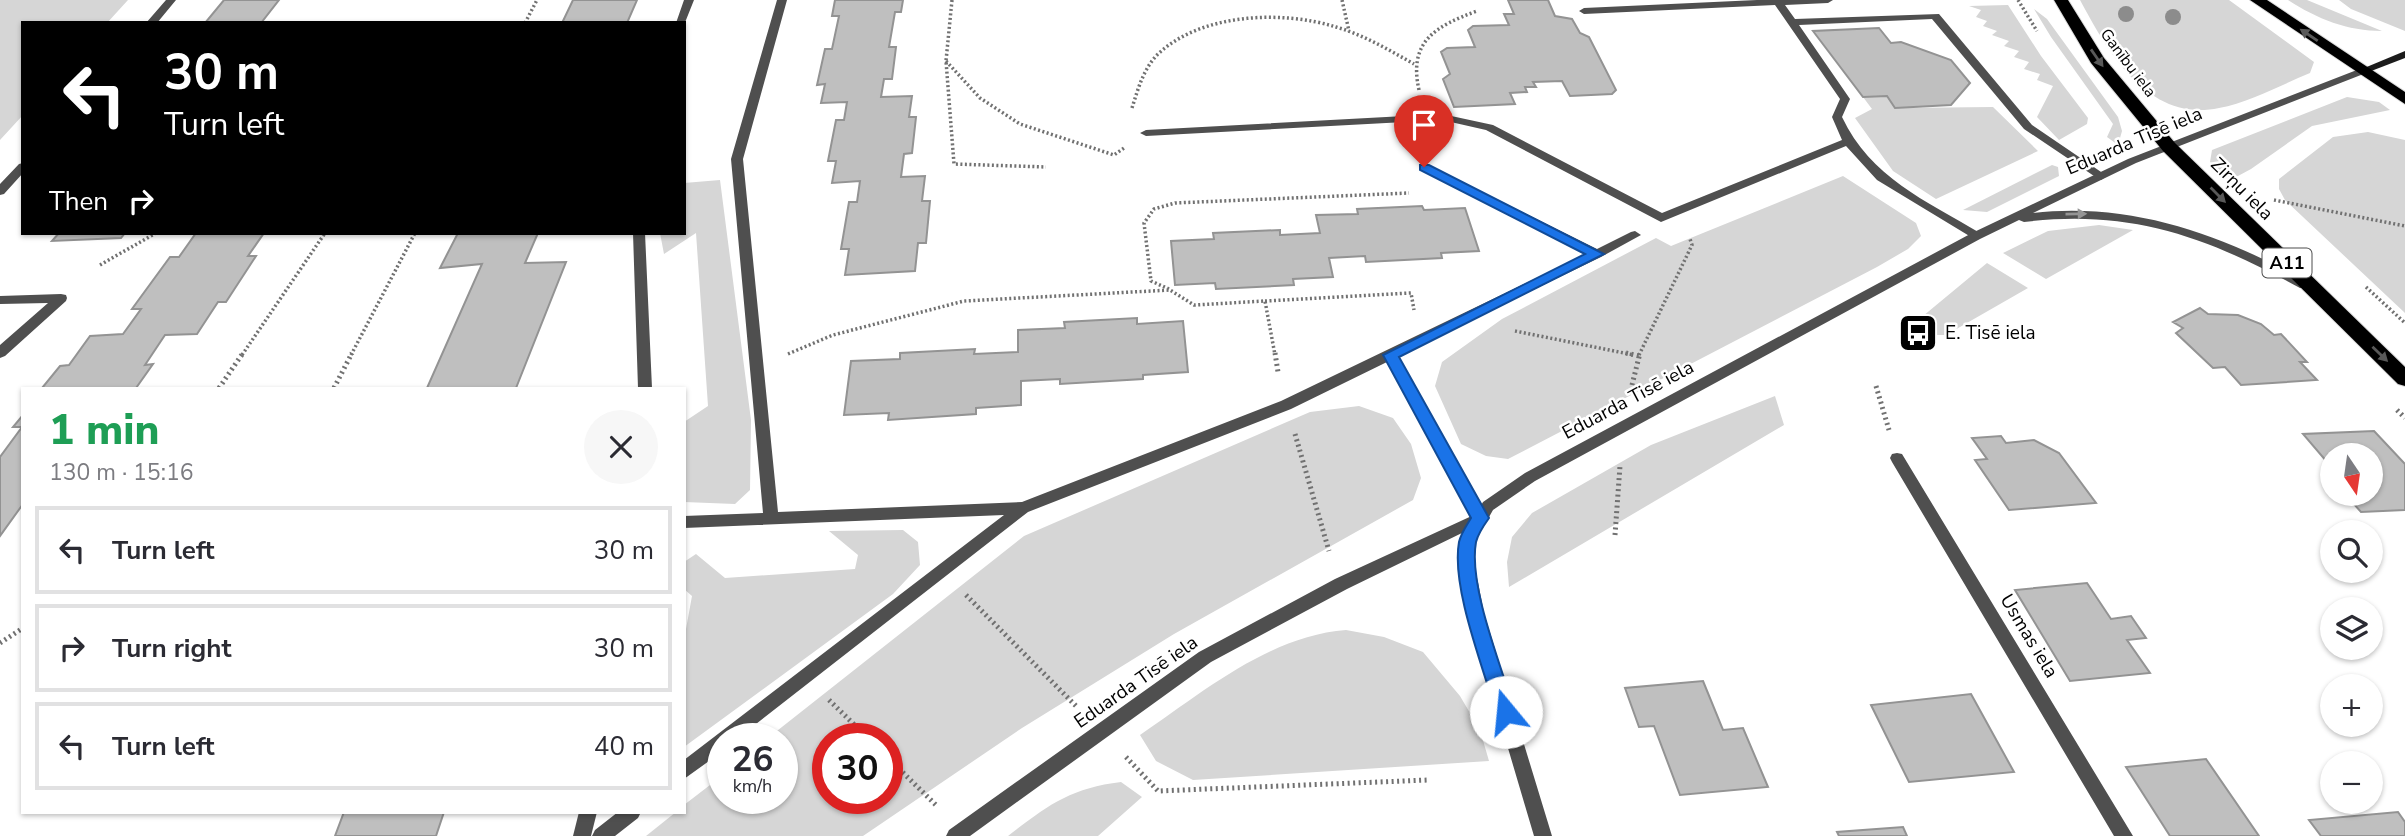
<!DOCTYPE html>
<meta charset="utf-8">
<style>
body{margin:0;font-family:"Nunito Sans",sans-serif;background:#f7f7f7;color:#2b2b33;height:100vh;display:flex;flex-direction:column;font-size:26px;white-space:nowrap}
*{box-sizing:border-box;margin:0}
p{font-size:23px;color:#7c7c81}
.icon{flex:none;width:38px;height:38px;fill:none;stroke:currentColor;stroke-width:2;stroke-linecap:round;stroke-linejoin:round}
.map{position:relative;flex:1;overflow:hidden}
.side{position:absolute;left:21px;top:387px;width:665px;height:427px;display:flex;flex-direction:column;background:#fff;border-radius:0px;box-shadow:0 2px 5px #0004}
.side>*{flex:none}
.banner{position:absolute;left:21px;top:21px;width:665px;height:214px;border-radius:0px;box-shadow:0 2px 5px #0004;background:#000;color:#fff;overflow:hidden}
.needle{width:46px;rotate:167deg}
.buttons{position:absolute;left:2320px;top:443px;display:grid;gap:14px}
.buttons a{display:grid;place-items:center;width:63px;height:63px;border-radius:50%;background:#fff;box-shadow:0 2px 5px #0004;font-size:35px}
.speed{position:absolute;left:707px;top:723px;display:flex;gap:14px;font-size:35px;font-weight:700;text-align:center}
.speed>*{display:grid;place-content:center;width:91px;height:91px;border-radius:50%;background:#fff;box-shadow:0 2px 5px #0004;line-height:1}
.speed small{font-size:18px;font-weight:400}
.speed .limit{border:10px solid #d22;background:#fff;color:#111}
.pin{position:absolute;display:grid;place-items:center;width:60px;height:60px;color:#fff;margin:-72px -30px;border-radius:50% 50% 50% 0;rotate:-45deg;box-shadow:0 0 7px #0007}
.pin .icon{rotate:45deg}
.me{position:absolute;width:77px;margin:-38px;rotate:343deg;stroke-linejoin:round;filter:drop-shadow(0 0 5px #0008)}
.turn{display:flex;align-items:center;gap:24px;height:147px;padding:0 28px;font-size:32px}
.turn .icon{width:91px;height:91px;stroke-width:2.5}
.turn b{display:block;font-size:49px;line-height:60px}
.then{display:flex;align-items:center;height:66px;padding:0 28px;background:#0003;gap:14px;font-size:26px}
.round{display:grid;place-items:center;flex:none;width:74px;height:74px;border-radius:37px;background:#f7f7f7}
.headline{display:flex;align-items:center;justify-content:space-between;height:119px;padding:0 28px}
h1{font-size:42px;font-weight:800;line-height:52px;color:#1e9e55}
ul{padding:0;list-style:none}
li{display:flex;align-items:center;gap:21px;height:88px;margin:0 14px 10px;padding:0 14px;border:4px solid #e1e1e2;border-radius:0px}
li div{flex:1}
li b{display:block;font-size:26px}
li em{font-style:normal}
.map>svg:first-child{display:block}
.green{fill:#d6d6d6;fill-rule:evenodd}
.building{fill:#bfbfbf;stroke:#939393;stroke-width:2}
.lines{fill:none;stroke-linecap:round;stroke-linejoin:round}
.highway-casing{stroke:#dbdbdb;stroke-width:2}
.path-far1{stroke:#717171;stroke-width:3.5;stroke-dasharray:2 2.5;stroke-linecap:butt}
.path{stroke:#717171;stroke-width:5;stroke-dasharray:2 3.5;stroke-linecap:butt}
.lane{fill:#4f4f4f;fill-rule:evenodd}
.street{fill:#4f4f4f;fill-rule:evenodd}
.secondary{fill:#1c1c1c;fill-rule:evenodd}
.highway{fill:#000;fill-rule:evenodd}
.tree{fill:#8c8c8c}
.oneway{fill:#595959}
.oneway2{fill:#959595}
.route{fill:#1a73e8;stroke:#114b97;stroke-width:2}
.labels{text-anchor:middle;dominant-baseline:central;stroke-width:5;stroke-linejoin:round;paint-order:stroke}
.far-street-label{font-size:16px;fill:#000;stroke:#fff}
.shield{fill:#fff;stroke:#4c4c4c;stroke-width:2}
.shield-label{font-size:18px;font-weight:bold;fill:#000}
.street-label{font-size:19px;fill:#000;stroke:#fff}
.poi-label{font-size:19px;fill:#000;stroke:#fff;text-anchor:start}
</style>
<div class="map">
<svg width="2405" height="836" viewBox="0 0 2405 836">
<rect width="100%" height="100%" fill="#fff"/>
<path class="green" d="M0 0H128L107 23H23V115L0 140Z
M2080 0H2229L2314 62 2310 73C2281 85 2250 102 2219 108 2148 123 2108 52 2080 0Z
M2288 0H2307L2382 31C2348 31 2317 19 2288 0Z
M2339 0H2405V31L2351 9Z
M2008 5 2041 56 2088 118 2087 124 2059 140 2037 117 2053 86 2037 80 2040 74 2024 69 2029 62 2014 57 2019 51 2004 46 2009 41 1992 35 1997 31 1983 26 1987 21 1976 17 1981 10 1969 6Z
M2034 9 2047 19 2118 117 2122 131 2118 145 2107 137 2113 124 2051 37Z
M1887 96 1896 108 1993 107 2038 151 1936 199 1893 171 1855 118 1872 109 1863 97Z
M2347 97 2379 102 2390 110 2312 126 2251 169 2238 176 2223 177 2210 162 2212 150Z
M2368 132 2405 140V313L2285 200 2279 189V179L2333 137Z
M2052 165 2058 167 2059 176 1987 212 1963 210Z
M1843 176 1916 223 1921 236 1908 249 1877 267 1508 459 1486 456 1461 444 1435 386 1442 362 1502 319 1656 238 1671 246Z
M720 180 751 420 750 490 735 504 684 502V422L708 406 696 233 664 254 660 233H684V183Z
M2099 225 2133 230 2046 279 2003 253 2048 231Z
M1987 263 2028 288 1946 335H1928L1917 321Z
M1775 396 1784 425 1509 587 1507 562 1512 537 1532 513 1651 445Z
M1359 406 1393 418 1411 444 1421 478 1413 500 1174 634 1022 728 863 836H646L676 812H684V805L723 775V798H782V738H768L1024 536 1310 412ZM887 738V798H828V738Z
M903 530 918 542 920 565 893 594 684 747V640L692 596 684 589V562L696 554 725 578 855 569 858 555 829 531Z
M1346 630 1384 637 1423 652 1460 696 1480 730 1489 761 1193 780 1156 761 1140 735C1203 692 1269 636 1346 630Z
M1121 782 1142 797 1098 836H1008C1047 806 1070 788 1121 782Z"/>
<path class="building" d="M224 0H279L261 23H205Z
M573 0H637L627 23H562Z
M835 0H903L901 12H895L889 47H896L892 79H884L881 97 912 96 909 117H916L912 153 904 154 901 177 925 176 922 201H930L926 243H918L915 271 845 275 849 249H841L849 202H857L860 181 832 183 836 161H828L836 120H844L847 102 821 103 825 84 817 85 825 49H832L839 16H832Z
M1508 0H1548L1555 16 1572 19 1580 33 1589 37 1616 90 1612 94 1570 96 1562 81 1533 82 1536 87H1525L1527 92 1510 93 1515 104 1454 107 1443 79 1450 74 1441 52 1447 48 1475 47 1468 30 1473 26 1509 25 1504 14H1514Z
M1879 28 1891 43 1901 42 1951 60 1970 83 1951 105 1895 108 1887 96 1863 97 1813 31Z
M1422 206 1424 210 1465 208 1479 251 1441 253 1442 258 1366 262 1365 256 1329 258 1333 277 1293 279 1294 285 1216 289 1215 283 1175 285 1171 241 1214 239 1213 233 1280 230V235L1320 233 1316 215 1358 214 1357 209Z
M59 233H125L121 238 52 241Z
M196 233H264L248 256H256L226 302H218L197 334 165 335 145 365 153 364 136 388H42L60 366 69 365 90 336 123 334 141 309H132L170 257H179Z
M458 233H538L525 263 566 262 516 388H427L482 264 440 268Z
M2200 308 2208 314 2238 315 2261 324 2274 335 2281 334 2307 362H2300L2317 380 2241 385 2225 367 2213 368 2176 333 2183 328 2173 322Z
M1137 318V324L1183 321 1188 372 1143 375V379L1060 384V379L1021 381V405L976 408V414L888 420 889 413 844 415 851 361 900 359V353L975 349 974 354 1018 352V330L1065 328 1064 322Z
M23 415V504L0 536V457L22 427H13Z
M2374 431 2405 464V510L2361 512 2345 494H2371V455H2333V469L2303 434Z
M2001 436 2006 443 2034 440 2059 453 2096 503 2009 510 1975 460 1987 459 1972 438Z
M2087 583 2111 619 2131 616 2146 638 2127 640 2150 673 2070 681 2015 590Z
M1703 681 1723 730 1743 728 1768 787 1680 795 1654 726 1639 727 1625 688Z
M1971 694 2014 772 1909 782 1871 705Z
M2206 759 2259 836H2170L2126 767Z
M344 812H444L436 836H335Z
M2398 812 2405 822V836H2321L2309 820Z
M1903 827 1907 836H1839L1837 832Z"/>
<g class="lines">
<g class="highway-casing">
<path id="highway" d="M2054 0H2068L2104 58 2175 143 2405 367V386L2398 384 2163 151 2091 63Z
M2250 0H2267L2405 92V104Z"/>
</g>
<path class="path-far1" d="M952 0 946 61 954 164 1046 167
M1342 0 1349 31
M2018 0 2037 31
M525 23 537 0
M946 61 980 98 1020 124 1114 155 1124 148
M1419 90C1408 41 1436 26 1477 11
M1132 108C1138 89 1143 70 1157 55 1200 13 1282 10 1336 27 1364 35 1389 50 1414 64
M2274 200 2405 226
M100 265 156 233
M2366 287 2405 323
M1169 289 1151 281 1144 223 1154 209 1175 203 1409 193
M1265 301 1411 293 1414 310
M1515 331 1634 355
M788 354 833 335 964 301 1170 290 1194 305 1265 301 1275 355
M242 355 325 233
M351 355 415 233
M1639 355 1692 245 1690 239"/>
<path class="path" d="M1275 353 1278 372
M1626 353 1639 356
M1632 385 1640 353
M1876 386 1889 430
M219 388 243 353
M334 388 352 353
M2397 410 2405 418
M1295 434 1329 551
M1615 535 1620 466
M966 595 1078 708
M0 643 23 628
M829 700 868 738
M887 757 938 807
M1126 757 1158 791 1428 780"/>
<path class="lane" d="M684 0H694L684 25V23H676Z
M777 0H787L743 159 778 512 1022 502 1281 401 1586 254 1420 169V165H1428L1597 249 1631 232 1635 231 1641 235 1601 257 1397 356 1485 514 1487 518 1485 522H1475L1387 362 1291 409 1028 512 738 738H723V751L684 779V760L1004 515 684 528V516L763 513 731 159Z
M1757 0H1833L1828 3 1785 5 1795 19 1939 14 2032 125 2107 176 2101 180 2097 178 2024 129 1932 19 1799 25 1850 99 1842 117C1871 178 1925 200 1980 233L1982 236 1976 240 1877 180 1846 146 1661 222 1486 130 1442 120 1146 136 1140 133 1146 130 1442 114 1493 125 1662 213 1842 140 1832 117 1840 99 1775 5 1584 14 1579 11 1584 8Z
M633 233H645L652 388H638Z
M61 294 66 295 67 298 66 301 5 356 0 358V345L48 303 0 304V296Z
M579 812H597L591 836H573Z
M618 812H641L638 818 615 836H592L595 830Z"/>
<path class="street" d="M166 0H176L157 23H146Z
M2362 68 2367 71 2366 73 2136 163 2033 213C2133 202 2222 235 2308 282L2310 285 2308 288H2300C2207 237 2131 209 2024 222L2019 220 1980 239 1535 481 1493 510 1476 540 1474 562 1484 613 1552 836H1534L1468 613 1458 562 1460 539 1464 532 1347 589 1211 662 970 836H946L949 830 1199 652 1335 579 1476 514 1483 502 1525 473 1972 233 2128 159Z
M23 163V173L4 194 0 195V184L19 164Z
M1897 453 1902 454 2133 836H2114L1892 462 1890 458 1892 454Z"/>
<path class="secondary" d="M2405 51V58L2366 73 2362 74 2357 71Z"/>
<use href="#highway" class="highway"/>
</g>
<g class="tree">
<circle cx="2126" cy="14" r="8"/>
<circle cx="2173" cy="17" r="8"/>
</g>
<defs><path id="oneway-solid" d="M-6-.8H1V-3.2L6.5 0L1 3.2V.8H-6Z" transform="scale(1.75)"/></defs>
<g class="oneway">
<use href="#oneway-solid" transform="translate(2309 35) rotate(-146)"/>
<use href="#oneway-solid" transform="translate(2097 58) rotate(55)"/>
<use href="#oneway-solid" transform="translate(2218 195) rotate(45)"/>
<use href="#oneway-solid" transform="translate(2380 354) rotate(44)"/>
</g>
<use class="oneway2" href="#oneway-solid" transform="translate(2076 214) rotate(-1)"/>
<path class="route" d="M1420 165H1429L1604 254 1399 357 1489 518C1484 525 1478 534 1476 542 1468 586 1502 668 1515 712L1513 718 1506 721 1499 718 1496 712C1483 667 1451 587 1459 542 1461 533 1467 525 1471 518L1383 355 1585 254 1420 170Z"/>
<defs>
<g id="bus-square" transform="scale(2.0125)"><rect x="-9" y="-9" width="18" height="18" rx="4" fill="#000" stroke="#fff"/><path d="M-5-6H5V4H4V6H2V4H-2V6H-4V4H-5ZM-3.5-4V0h7V-4ZM-3.5 1.2v1.5H-2V1.2ZM2 1.2v1.5H3.5V1.2Z" fill="#fff"/></g>
</defs>
<g fill-rule="evenodd">
<use href="#bus-square" x="1918" y="333"/>
</g>
<g class="labels">
<g class="far-street-label">
<text transform="translate(2128 63) rotate(53)">Ganību iela</text>
</g>
<rect class="shield" x="2262.5" y="248.5" width="49" height="29" rx="5"/>
<g class="shield-label">
<text x="2287" y="263">A11</text>
</g>
<g class="street-label">
<text transform="translate(2134 141) rotate(-23)">Eduarda Tisē iela</text>
<text transform="translate(2242 189) rotate(45)">Zirņu iela</text>
<text transform="translate(1628 400) rotate(-28)">Eduarda Tisē iela</text>
<text transform="translate(2029 636) rotate(59)">Usmas iela</text>
<text transform="translate(1136 682) rotate(-35)">Eduarda Tisē iela</text>
</g>
<g class="poi-label">
<text x="1945" y="333">E. Tisē iela</text>
</g>
</g>
</svg>
<div class="buttons">
<a><svg class="needle" viewBox="-14 -14 28 28"><path d="M0-13l5 13h-10z" fill="#e53935"/><path d="M0 13l5-13h-10z" fill="#7c7c81"/></svg></a>
<a><svg class="icon" aria-label="search" viewBox="0 0 24 24"><circle cx="10" cy="10" r="6"/><path d="M15 15l6 6"/></svg></a>
<a><svg class="icon" aria-label="layers" viewBox="0 0 24 24"><path d="M12 4l9 5-9 5-9-5zM3 14l9 5 9-5"/></svg></a>
<a>+</a>
<a>−</a>
</div>
<div class="speed"><div>26<small>km/h</small></div><div class="limit">30</div></div>
<div class="pin" style="left:1424px;top:167px;background:#d93025"><svg class="icon" aria-label="arrive" viewBox="0 0 24 24"><path d="M6 21V4h12l-3 4 3 4H6"/></svg></div>
<svg class="me" style="left:1506px;top:712px" viewBox="-20 -20 40 40"><circle r="19" fill="#fff"/><path d="M0-13L10 11 0 6-10 11z" fill="#1a73e8"/></svg>
<div class="banner">
<div class="turn"><svg class="icon" aria-label="left" viewBox="0 0 24 24"><path d="M17 20v-9H6M10 6l-5 5 5 5"/></svg><div><b>30 m</b>Turn left</div></div>
<div class="then">Then<svg class="icon" aria-label="right" viewBox="0 0 24 24"><path d="M7 20v-9h11M14 6l5 5-5 5"/></svg></div>
</div>
<section class="side">
<div class="headline"><div><h1>1 min</h1><p>130 m · 15:16</p></div><a class="round"><svg class="icon" aria-label="close" viewBox="0 0 24 24"><path d="M6 6l12 12M18 6L6 18"/></svg></a></div>
<ul>
<li><svg class="icon" aria-label="left" viewBox="0 0 24 24"><path d="M17 20v-9H6M10 6l-5 5 5 5"/></svg><div><b>Turn left</b></div><em>30 m</em></li>
<li><svg class="icon" aria-label="right" viewBox="0 0 24 24"><path d="M7 20v-9h11M14 6l5 5-5 5"/></svg><div><b>Turn right</b></div><em>30 m</em></li>
<li><svg class="icon" aria-label="left" viewBox="0 0 24 24"><path d="M17 20v-9H6M10 6l-5 5 5 5"/></svg><div><b>Turn left</b></div><em>40 m</em></li>
</ul>
</section>
</div>
